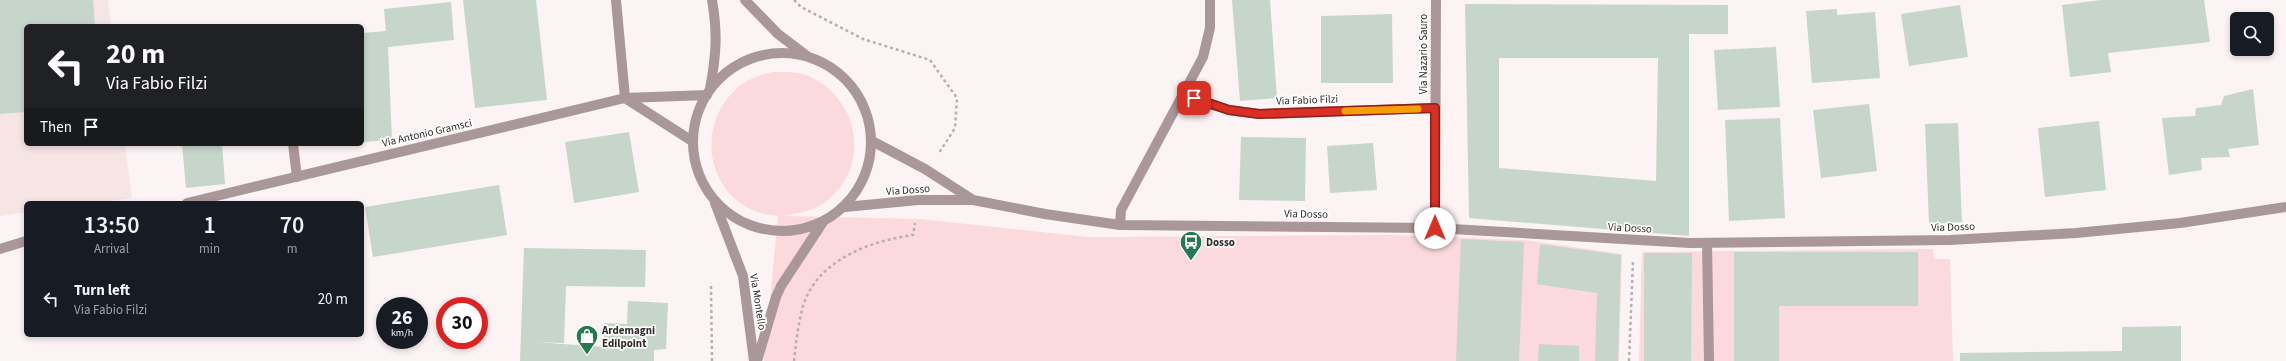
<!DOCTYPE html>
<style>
body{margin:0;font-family:"Source Sans 3",sans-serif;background:#242831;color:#f1f3f6;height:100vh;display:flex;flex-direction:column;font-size:15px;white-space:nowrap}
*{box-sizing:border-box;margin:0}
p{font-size:13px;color:#9ea1a6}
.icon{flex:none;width:22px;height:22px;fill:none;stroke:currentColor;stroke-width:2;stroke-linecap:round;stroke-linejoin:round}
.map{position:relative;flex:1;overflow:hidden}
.details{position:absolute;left:24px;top:201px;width:340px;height:136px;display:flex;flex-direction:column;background:#171b24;border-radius:6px;box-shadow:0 2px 6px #0003}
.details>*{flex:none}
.banner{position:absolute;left:24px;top:24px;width:340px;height:122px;border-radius:6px;box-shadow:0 2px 6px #0003;background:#202124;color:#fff;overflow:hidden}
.tools{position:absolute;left:2230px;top:12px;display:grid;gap:8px}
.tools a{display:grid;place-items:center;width:44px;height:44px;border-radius:6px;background:#171b24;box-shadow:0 2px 6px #0003;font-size:20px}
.speed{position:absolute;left:376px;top:297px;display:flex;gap:8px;font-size:20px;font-weight:700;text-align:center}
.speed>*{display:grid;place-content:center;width:52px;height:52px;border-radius:50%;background:#171b24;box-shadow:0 2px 6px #0003;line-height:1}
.speed small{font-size:10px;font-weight:400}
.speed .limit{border:6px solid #d22;background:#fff;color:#111}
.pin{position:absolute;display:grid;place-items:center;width:34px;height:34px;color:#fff;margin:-17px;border-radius:8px;box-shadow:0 2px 6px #0006}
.me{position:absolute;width:44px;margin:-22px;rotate:0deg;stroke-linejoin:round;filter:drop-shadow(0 0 3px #0008)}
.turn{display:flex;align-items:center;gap:14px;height:84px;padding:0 16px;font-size:18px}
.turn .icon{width:52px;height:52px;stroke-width:2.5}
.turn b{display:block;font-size:28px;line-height:34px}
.then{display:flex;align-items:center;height:38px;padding:0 16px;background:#0003;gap:8px;font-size:15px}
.eta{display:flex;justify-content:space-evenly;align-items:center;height:68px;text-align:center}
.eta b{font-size:24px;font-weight:600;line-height:28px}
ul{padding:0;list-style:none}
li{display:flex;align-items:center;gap:12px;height:60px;padding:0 16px}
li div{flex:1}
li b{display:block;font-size:15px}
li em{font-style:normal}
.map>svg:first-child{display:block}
.built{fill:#f7e5e6}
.green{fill:#fcd9dc}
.building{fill:#c6d6cb;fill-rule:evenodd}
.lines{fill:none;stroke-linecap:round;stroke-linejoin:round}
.path{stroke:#b8afb0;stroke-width:2.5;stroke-dasharray:3 3;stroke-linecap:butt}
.service{stroke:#aa9799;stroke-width:10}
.minor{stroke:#aa9799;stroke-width:10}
.tertiary{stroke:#aa9799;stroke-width:10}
.route-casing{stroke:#8d1f18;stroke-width:10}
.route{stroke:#d93025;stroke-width:7}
.slow{stroke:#f59e0b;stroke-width:7}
.labels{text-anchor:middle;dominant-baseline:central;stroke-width:3.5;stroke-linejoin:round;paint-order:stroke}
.street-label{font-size:11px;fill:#322a2a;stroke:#fff}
.poi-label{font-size:11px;font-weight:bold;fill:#322a2a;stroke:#fff;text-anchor:start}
</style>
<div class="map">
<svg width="2286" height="361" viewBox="0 0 2286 361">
<rect width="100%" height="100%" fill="#fcf3f4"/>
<path class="built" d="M0 0H108L111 26H26V144H125L132 198 94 203H26V212L0 216Z"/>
<path class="green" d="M772 72C786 72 801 71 813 78 858 101 870 163 830 198 815 212 801 212 784 216L919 219 1088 237 1390 235 1525 240 1622 254 1619 361H764L778 216C713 212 690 135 734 91 744 80 758 76 772 72Z
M1933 249 1934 259H1950L1953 361H1639L1642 252Z"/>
<path class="building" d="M0 0H93L95 26H26V112L0 114Z
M463 0H536L547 100 475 108Z
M1232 0H1270L1277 98 1240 101Z
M2101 0H2204L2210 42 2108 53 2111 72 2070 77 2062 5Z
M451 2 454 40 388 47 392 140 362 142V33L386 31 384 9Z
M1465 4 1728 5V34H1689V236L1469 218ZM1499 58H1658L1656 181 1499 168Z
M1960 5 1968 57 1909 66 1901 14Z
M1837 9V15L1875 12 1880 78 1812 83 1806 11Z
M1392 14 1393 83H1321V16Z
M1776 47 1780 107 1718 110 1714 50Z
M2253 89 2259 145 2228 149 2230 157 2201 158 2202 170 2169 175 2162 118 2195 116 2196 108 2221 105 2224 96Z
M1869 104 1877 171 1821 178 1813 110Z
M1780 118 1785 218 1729 221 1725 120Z
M2099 121 2106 190 2045 197 2038 128Z
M1958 123 1962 222 1929 224 1925 124Z
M629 132 639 192 574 203 565 142Z
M1241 137 1306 138 1305 201 1239 200Z
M1373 143 1377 190 1330 193 1327 146Z
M182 144H222L225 184 186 188Z
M499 185 507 235 373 257 365 207Z
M1461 239 1524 242 1519 361H1456Z
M1540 244 1621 255 1618 361H1595L1597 293 1537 284Z
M524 248 646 250 645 287 566 286 564 343 536 342 604 347V323L627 324 628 301 668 303 666 349 654 350V361H520Z
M1734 252H1918V306H1779V361H1734Z
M1644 253H1692L1691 361H1644Z
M2181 326V361H1960V353L2122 351V327Z
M1539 344 1579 346V361H1538Z"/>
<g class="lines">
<path class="path" d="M794 0 801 7 863 39 930 60 957 98 955 128 939 153
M711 286 712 361
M794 361C796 343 798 324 803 306 817 260 870 241 913 235L915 223
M1629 361 1633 261"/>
<path class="service" d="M616 0 625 98
M293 144 297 177
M1707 243 1709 361"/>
<path class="minor" d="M1184 93 1203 102 1229 110 1259 114 1435 108
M872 141 925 169 973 200
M845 207 918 200H973L1045 214 1120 225 1435 228 1690 243 1950 240 2076 233 2180 223 2286 207
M1120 225 1121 210 1203 57 1210 28V0
M1435 228 1436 0"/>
<path class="tertiary" d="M745 0 778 34 807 56
M693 142a89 89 0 1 1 178 0a89 89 0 1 1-178 0Z
M710 89C716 56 718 34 712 0
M625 98 692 141
M187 203 625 98 707 95
M715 203 743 276 754 361
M0 249 26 241
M757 361 776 297 781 286 823 222"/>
</g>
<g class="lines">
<g class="route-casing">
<path id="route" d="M1194 98 1229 110 1259 114 1435 108V228"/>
</g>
<use href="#route" class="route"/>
<path class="slow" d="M1345 111 1418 109"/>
</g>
<defs>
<g id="bus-pin" transform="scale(1.15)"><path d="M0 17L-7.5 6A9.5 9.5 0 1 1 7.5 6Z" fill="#237a4e" stroke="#fff"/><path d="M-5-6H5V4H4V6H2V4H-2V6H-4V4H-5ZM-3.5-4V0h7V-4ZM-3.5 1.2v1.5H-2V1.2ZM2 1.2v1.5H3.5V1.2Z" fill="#fff"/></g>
<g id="shop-pin" transform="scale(1.15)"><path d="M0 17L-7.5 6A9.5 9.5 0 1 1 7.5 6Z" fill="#237a4e" stroke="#fff"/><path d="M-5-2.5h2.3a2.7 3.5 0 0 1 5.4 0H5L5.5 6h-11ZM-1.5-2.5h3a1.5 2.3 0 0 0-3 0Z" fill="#fff"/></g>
</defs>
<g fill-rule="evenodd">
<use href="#bus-pin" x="1191" y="242"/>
<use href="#shop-pin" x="587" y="336"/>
</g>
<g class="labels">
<g class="street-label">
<text transform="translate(1423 54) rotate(-90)">Via Nazario Sauro</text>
<text transform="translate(1307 100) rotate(-2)">Via Fabio Filzi</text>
<text transform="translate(427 133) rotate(-13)">Via Antonio Gramsci</text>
<text transform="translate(908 190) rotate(-4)">Via Dosso</text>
<text transform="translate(1306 214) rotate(1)">Via Dosso</text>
<text transform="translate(1953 227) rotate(-2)">Via Dosso</text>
<text transform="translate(1630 228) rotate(3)">Via Dosso</text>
<text transform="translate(758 302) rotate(81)">Via Montello</text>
</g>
<g class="poi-label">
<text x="1206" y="242">Dosso</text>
<text x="602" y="330">Ardemagni<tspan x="602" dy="13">Edilpoint</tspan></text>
</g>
</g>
</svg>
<div class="tools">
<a><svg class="icon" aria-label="search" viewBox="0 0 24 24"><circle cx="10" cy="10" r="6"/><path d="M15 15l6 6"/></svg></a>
</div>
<div class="speed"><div>26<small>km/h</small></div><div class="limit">30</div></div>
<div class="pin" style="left:1194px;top:98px;background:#d93025"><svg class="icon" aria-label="arrive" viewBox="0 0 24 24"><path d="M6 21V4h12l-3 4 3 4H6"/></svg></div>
<svg class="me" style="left:1435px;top:228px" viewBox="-20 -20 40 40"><circle r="19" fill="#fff"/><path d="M0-13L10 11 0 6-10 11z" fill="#d93025"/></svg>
<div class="banner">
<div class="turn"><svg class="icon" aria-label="left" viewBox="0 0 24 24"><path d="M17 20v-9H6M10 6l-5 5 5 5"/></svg><div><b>20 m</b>Via Fabio Filzi</div></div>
<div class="then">Then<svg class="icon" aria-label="arrive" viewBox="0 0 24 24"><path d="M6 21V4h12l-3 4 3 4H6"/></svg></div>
</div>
<section class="details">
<div class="eta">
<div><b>13:50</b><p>Arrival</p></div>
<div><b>1</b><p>min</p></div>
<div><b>70</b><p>m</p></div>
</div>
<ul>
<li><svg class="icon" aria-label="left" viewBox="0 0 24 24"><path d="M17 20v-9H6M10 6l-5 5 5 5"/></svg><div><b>Turn left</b><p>Via Fabio Filzi</p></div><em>20 m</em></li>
</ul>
</section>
</div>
